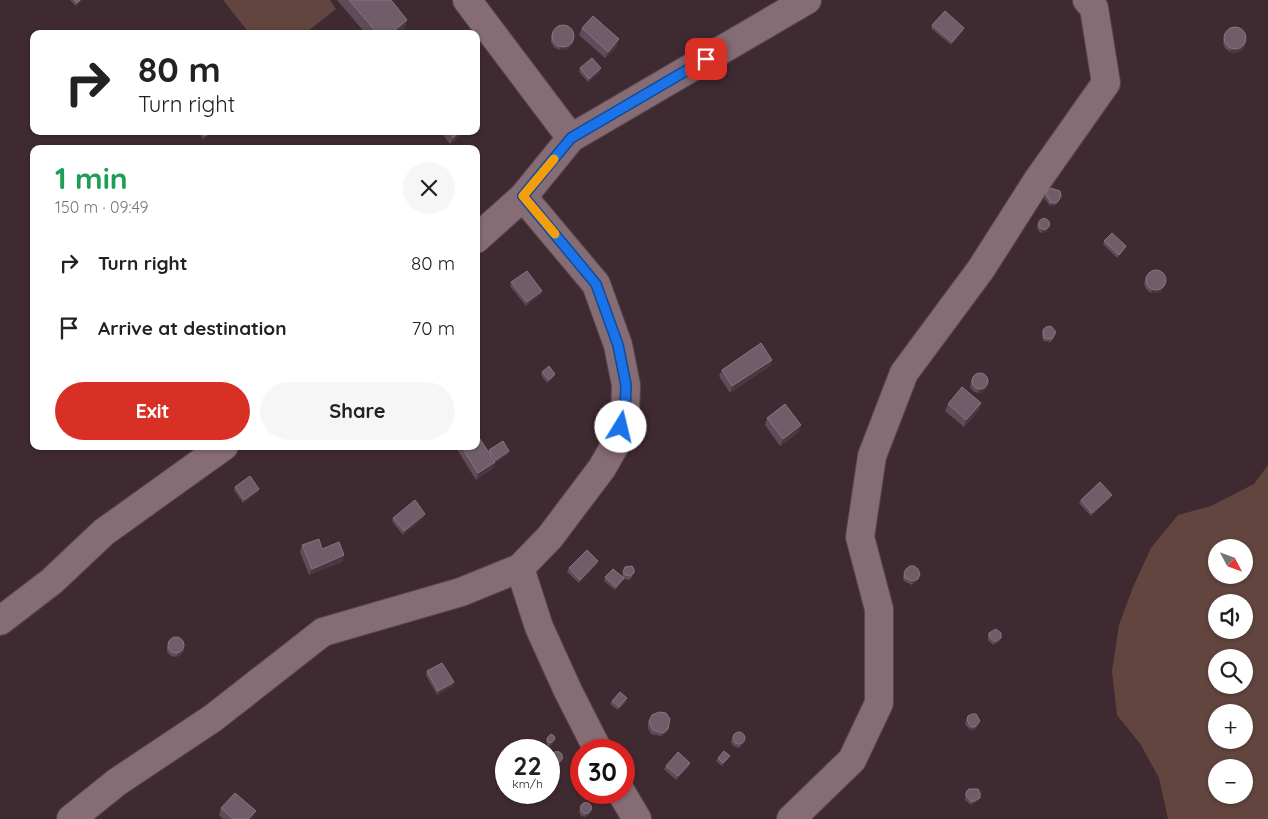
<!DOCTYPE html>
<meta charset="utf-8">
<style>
body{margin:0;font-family:Quicksand,sans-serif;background:#f6f6f6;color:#222;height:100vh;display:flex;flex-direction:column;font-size:19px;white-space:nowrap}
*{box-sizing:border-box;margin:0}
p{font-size:16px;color:#767676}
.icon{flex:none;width:28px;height:28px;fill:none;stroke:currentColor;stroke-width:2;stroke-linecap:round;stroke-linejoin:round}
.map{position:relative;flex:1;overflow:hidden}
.details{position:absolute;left:30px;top:145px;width:450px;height:305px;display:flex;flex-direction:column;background:#fff;border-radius:10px;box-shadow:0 1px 4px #0004}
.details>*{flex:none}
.hud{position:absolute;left:30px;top:30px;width:450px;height:105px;border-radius:10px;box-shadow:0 1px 4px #0004;background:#fff;color:#222;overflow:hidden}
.needle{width:32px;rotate:131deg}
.controls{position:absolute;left:1208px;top:539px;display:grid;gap:10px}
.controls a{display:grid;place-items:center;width:45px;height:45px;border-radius:50%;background:#fff;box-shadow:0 1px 4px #0004;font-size:25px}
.speed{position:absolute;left:495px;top:739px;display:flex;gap:10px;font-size:25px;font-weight:700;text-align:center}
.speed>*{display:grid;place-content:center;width:65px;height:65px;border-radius:50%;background:#fff;box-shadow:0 1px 4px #0004;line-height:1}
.speed small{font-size:12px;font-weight:400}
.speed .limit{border:8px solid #d22;background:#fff;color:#111}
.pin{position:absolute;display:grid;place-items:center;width:42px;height:42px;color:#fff;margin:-21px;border-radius:10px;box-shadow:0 2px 8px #0006}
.me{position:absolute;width:55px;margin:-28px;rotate:9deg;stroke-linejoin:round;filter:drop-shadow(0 0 4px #0008)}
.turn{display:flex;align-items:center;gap:18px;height:105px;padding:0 25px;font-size:22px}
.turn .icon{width:65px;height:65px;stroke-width:2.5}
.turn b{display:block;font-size:35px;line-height:42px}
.round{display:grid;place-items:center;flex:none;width:52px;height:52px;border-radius:26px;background:#f6f6f6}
.head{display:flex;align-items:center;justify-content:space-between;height:85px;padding:0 25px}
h1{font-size:30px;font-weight:700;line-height:38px;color:#1e9e55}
.button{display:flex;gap:10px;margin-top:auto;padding:10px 25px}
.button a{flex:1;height:58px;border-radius:30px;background:#d93025;color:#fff;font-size:20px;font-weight:700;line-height:58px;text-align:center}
.button a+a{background:#f6f6f6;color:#222}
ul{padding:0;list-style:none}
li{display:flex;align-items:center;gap:15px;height:65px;padding:0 25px}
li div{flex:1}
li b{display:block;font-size:19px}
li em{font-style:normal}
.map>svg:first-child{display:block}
.green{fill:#61453e;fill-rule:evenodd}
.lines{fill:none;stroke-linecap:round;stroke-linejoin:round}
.street-casing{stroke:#5a474e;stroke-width:30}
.street{stroke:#866c74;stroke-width:28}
.wall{fill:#5f4b59}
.shaded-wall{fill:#4b3742}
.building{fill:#705d69;stroke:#87747f}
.route-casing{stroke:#114b97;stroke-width:12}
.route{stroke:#1a73e8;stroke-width:9}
.slow{stroke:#f59e0b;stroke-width:9}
</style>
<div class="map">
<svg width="1268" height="819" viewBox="0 0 1268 819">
<rect width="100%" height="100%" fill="#402a32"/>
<path class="green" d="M223 0H330L336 9 304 34H250Z
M1268 465V819H1168L1159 778 1141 745 1117 715 1112 671 1119 625 1133 587 1151 548 1178 515 1211 506 1254 484ZM1216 548H1244V575H1216ZM1216 602H1244V630H1216ZM1216 658H1244V685H1216ZM1216 712H1244V740H1216ZM1216 768H1244V795H1216Z"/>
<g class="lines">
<g class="street-casing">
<path id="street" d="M467 0 571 138
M476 239 523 197 571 138 807 0
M520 568 539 627 568 691 598 750
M0 621 52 581 104 532 224 446
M621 792 637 819
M71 819 117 782 213 718 323 632 461 592 520 568 550 537 602 468 618 440 625 414 626 385 618 345 596 284 523 197
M791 819 852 760 879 703V609L860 537 872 456 904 373 981 269 1037 181 1106 83 1094 8 1087 0"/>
</g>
<use href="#street" class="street"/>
</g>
<path class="wall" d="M70 0H83L76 6Z
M337 0H391L407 20 404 30 399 34H366Z
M932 25 963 31 951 45 931 28Z
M582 28 617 46 605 58 579 35Z
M553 33 574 39 573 42 570 47 565 50H559L554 47 551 42V36Z
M1225 34 1245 46 1241 51 1235 53 1230 52 1225 48 1223 43Z
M580 68 600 72 588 82 579 72Z
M198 131H214L203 139Z
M440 131H466L450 144Z
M1047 191 1061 196 1058 203 1054 206H1050L1044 198Z
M1038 223 1049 225 1046 232 1041 233 1038 230 1037 226Z
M1104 241 1126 246 1125 249 1117 258 1103 244Z
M1146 276 1166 284 1161 291 1156 293H1151L1146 289 1144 284Z
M511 282 541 294 526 306 510 286Z
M1043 330 1055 335 1051 342 1043 341 1042 333Z
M772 360 770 366 730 393 719 376 722 370Z
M542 372 555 374 554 377 547 383 541 375Z
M972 378 986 388 983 392 978 393 973 391 970 387Z
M948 404 979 410 964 427 945 411Z
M767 418 799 432 780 446 765 425Z
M455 446H476L489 452V450L509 451 508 454 495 463 493 468 476 480Z
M235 487 259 489 258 492 243 503 234 490Z
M1110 498 1091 516 1079 503 1081 500Z
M424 517 403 535 392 521 393 518Z
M302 545 322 549 344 555 342 562 309 575 300 552Z
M598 561 597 564 579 583 567 572 569 568Z
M625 567 633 576 629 580 624 579 622 582 615 590 604 581 605 577 623 578 622 575Z
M906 569 920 574 916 582 912 585 904 581 903 577Z
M989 633 1000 641 993 645 988 640Z
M168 644 184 650 181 655 176 657 171 656 167 652V647Z
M427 671 453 686 437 695 426 675Z
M612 701 626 702 618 710 610 704Z
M968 716 979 724 974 731 970 730 965 724Z
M649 721 668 729 667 732 661 736 651 734 648 728V724Z
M734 733 744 743 739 748 733 746 731 742Z
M547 738 554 742 549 747 547 746 546 741Z
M553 753 560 764 555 767 552 765 550 760Z
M718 758 728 759 722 766 716 761Z
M690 763 689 766 676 780 664 769 666 766Z
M966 792 980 798 978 801 971 805 965 800Z
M581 805 589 815 585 817 581 816 579 812Z
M221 808 253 817 252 819H223L219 815Z"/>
<path class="shaded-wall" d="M80 0H83L76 6 77 3Z
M407 20 404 30 399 34H390Z
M964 28 963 31 951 45 952 42Z
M574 39 570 47 565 50H559L560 47Z
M619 39 617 46 605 58 608 52Z
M1246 43 1245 46 1241 51 1235 53 1230 52 1231 49Z
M601 68 600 72 588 82 589 79Z
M211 131H214L203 139 205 136Z
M461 131H466L450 144 453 138Z
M1059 200 1058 203 1054 206H1050L1051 203Z
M1049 225 1046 232 1041 233 1042 229Z
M1126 246 1125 249 1117 258 1119 255Z
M1166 284 1161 291 1156 293H1151L1152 289Z
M542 291 541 294 526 306 527 302Z
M772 360 770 366 730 393 732 386Z
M555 374 554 377 547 383 549 380Z
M987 384 986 388 983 392 978 393 979 389Z
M981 403 979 410 964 427 966 420Z
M801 425 799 432 780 446 783 439Z
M509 451 508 454 495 463 496 460Z
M495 462 493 468 476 480 478 473Z
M259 489 258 492 243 503 244 500Z
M1112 495 1110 498 1091 516 1092 513Z
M425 514 424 517 403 535 404 531Z
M344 555 342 562 309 575 312 569Z
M598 561 597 564 579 583 580 580Z
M624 578 622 582 615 590 616 587Z
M918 579 916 582 912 585 913 581Z
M1001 638 1000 641 993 645 995 642Z
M185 647 181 655 176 657 178 654Z
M454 682 453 686 437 695 438 691Z
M627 698 626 702 618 710 619 707Z
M980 721 979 724 974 731 970 730 971 727Z
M668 729 667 732 661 736 663 733Z
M555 739 554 742 549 747 551 743Z
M745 740 744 743 739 748 741 744Z
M730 756 728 759 722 766 723 763Z
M561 761 560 764 555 767 557 763Z
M690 763 689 766 676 780 678 776Z
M980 798 978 801 971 805 972 802Z
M256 811 252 819H248Z
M590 812 589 815 585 817 586 813Z"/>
<path class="building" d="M74 0H80L77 3Z
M349 0H391L407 20 390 34H378Z
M945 11 964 28 952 42 932 25Z
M593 16 619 39 608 52 582 28Z
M552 36a11 11 0 1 1 22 0a11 11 0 1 1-22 0Z
M1224 38a11 11 0 1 1 22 0a11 11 0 1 1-22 0Z
M592 58 601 68 589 79 580 68Z
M201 131H211L205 136Z
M448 131H461L453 138Z
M1051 188 1060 191 1061 196 1059 200 1056 203H1051L1046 195 1047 191Z
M1038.5 224a5.5 5.5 0 1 1 11 0a5.5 5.5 0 1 1-11 0Z
M1112 233 1126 246 1119 255 1104 241Z
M1146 280a10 10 0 1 1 20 0a10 10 0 1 1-20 0Z
M527 271 542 291 527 302 511 282Z
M1051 326 1056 332 1052 339 1044 338 1043 330 1046 327Z
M761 343 772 360 732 386 722 370Z
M549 366 555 374 549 380 542 372Z
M972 381a8 8 0 1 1 16 0a8 8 0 1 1-16 0Z
M962 387 981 403 966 420 948 404Z
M785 404 801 425 783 439 767 418Z
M476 433 495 462 478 473 461 446H476Z
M503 441 509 451 496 460 489 450Z
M250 476 259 489 244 500 235 487Z
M1100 482 1112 495 1092 513 1081 500Z
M415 500 425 514 404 531 393 518Z
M319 539 322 549 339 542 344 555 312 569 302 545Z
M587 550 598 561 580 580 569 568Z
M632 566 634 569V573L630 576 625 575 623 572 625 567Z
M910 566H914L918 569 920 574 918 579 913 581 905 578 904 573 906 569Z
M613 569 624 578 616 587 605 577Z
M996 629 1001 633V638L995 642 989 637V633Z
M168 645a8 8 0 1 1 16 0a8 8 0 1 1-16 0Z
M442 663 454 682 438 691 427 671Z
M620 692 627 698 619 707 612 701Z
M659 712 666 713 670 719 668 729 663 733 653 730 650 724 649 721 652 715Z
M972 714H976L980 721 975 727H971L967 720 968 716Z
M733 738a6 6 0 1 1 12 0a6 6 0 1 1-12 0Z
M551 734 554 736 555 739 551 743 548 742 547 738Z
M724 751 730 756 723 763 718 758Z
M551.5 757a5.5 5.5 0 1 1 11 0a5.5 5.5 0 1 1-11 0Z
M678 752 690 763 678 776 666 766Z
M969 789H978L980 793V798L972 802 966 796V792Z
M235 793 256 811 248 819H233L221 808Z
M580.5 808a5.5 5.5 0 1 1 11 0a5.5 5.5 0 1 1-11 0Z"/>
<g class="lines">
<g class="route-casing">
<path id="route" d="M621 427 625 414 626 385 618 345 596 284 523 196 571 138 706 59"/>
</g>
<use href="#route" class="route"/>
<path class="slow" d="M554 159 523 196 555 234"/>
</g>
</svg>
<div class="controls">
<a><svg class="needle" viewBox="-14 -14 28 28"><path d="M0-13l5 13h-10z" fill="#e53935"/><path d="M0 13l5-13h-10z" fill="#767676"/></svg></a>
<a><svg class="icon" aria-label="sound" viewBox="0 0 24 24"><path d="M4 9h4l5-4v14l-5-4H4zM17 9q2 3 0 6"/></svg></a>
<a><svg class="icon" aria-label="search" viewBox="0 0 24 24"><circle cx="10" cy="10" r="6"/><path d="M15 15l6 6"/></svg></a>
<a>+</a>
<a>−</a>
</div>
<div class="speed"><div>22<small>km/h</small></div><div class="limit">30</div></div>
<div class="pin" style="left:706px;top:59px;background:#d93025"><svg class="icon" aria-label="arrive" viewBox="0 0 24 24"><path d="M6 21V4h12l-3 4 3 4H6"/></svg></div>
<svg class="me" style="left:621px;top:427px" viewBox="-20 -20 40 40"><circle r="19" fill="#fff"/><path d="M0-13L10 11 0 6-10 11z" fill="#1a73e8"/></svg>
<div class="hud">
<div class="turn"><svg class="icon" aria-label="right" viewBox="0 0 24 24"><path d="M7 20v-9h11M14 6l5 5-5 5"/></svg><div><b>80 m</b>Turn right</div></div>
</div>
<section class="details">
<div class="head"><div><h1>1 min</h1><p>150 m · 09:49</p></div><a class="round"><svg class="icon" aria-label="close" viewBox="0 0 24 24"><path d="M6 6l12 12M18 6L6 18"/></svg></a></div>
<ul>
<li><svg class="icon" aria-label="right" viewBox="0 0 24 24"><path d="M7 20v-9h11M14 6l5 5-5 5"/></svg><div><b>Turn right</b></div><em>80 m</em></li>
<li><svg class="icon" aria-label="arrive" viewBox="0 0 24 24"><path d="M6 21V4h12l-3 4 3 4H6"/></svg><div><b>Arrive at destination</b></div><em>70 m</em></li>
</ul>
<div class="button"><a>Exit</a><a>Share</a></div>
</section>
</div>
